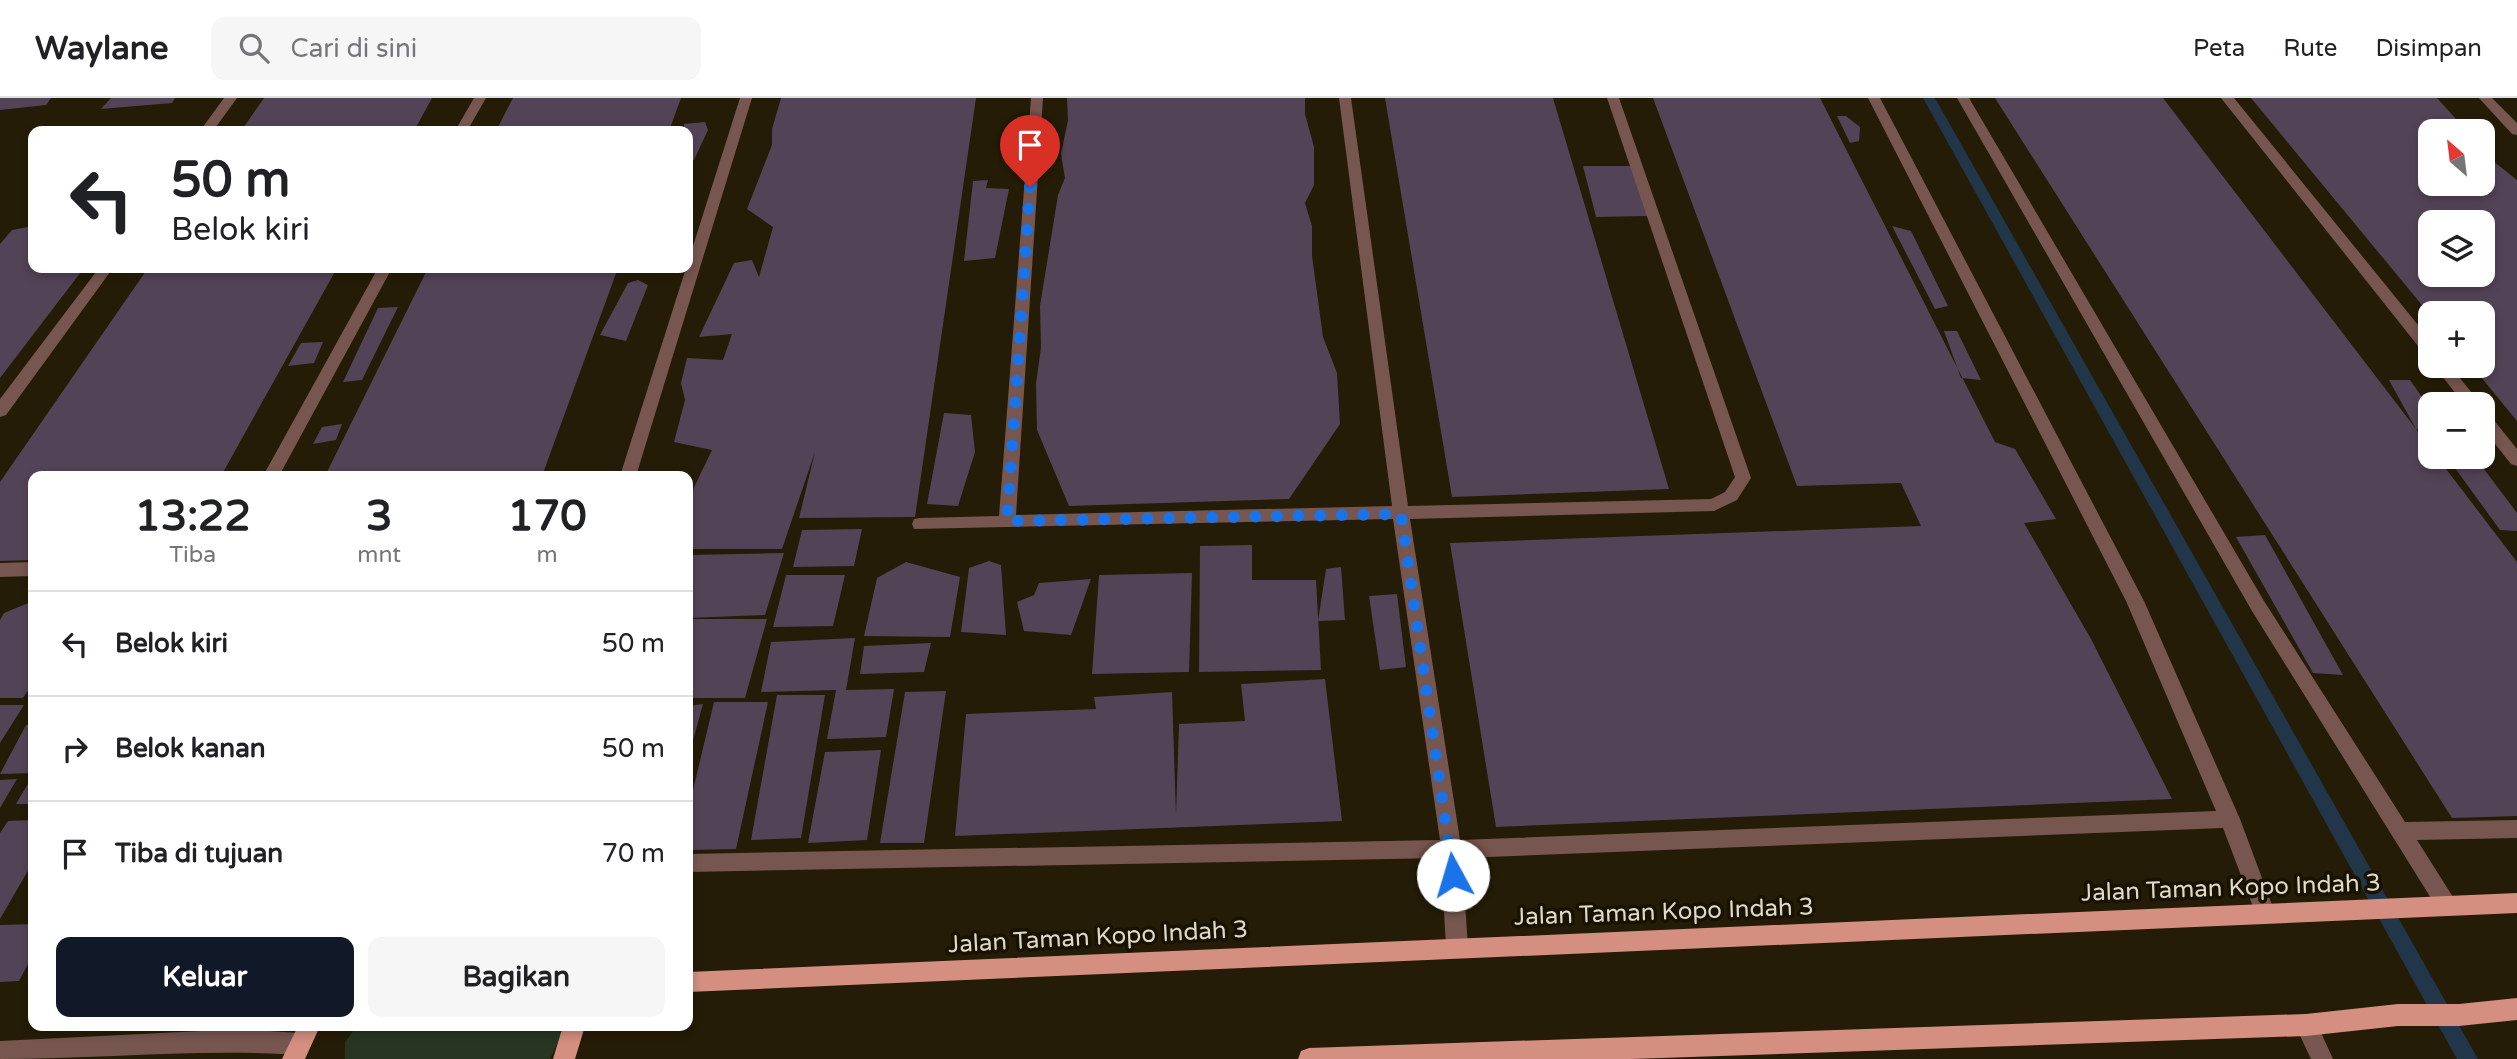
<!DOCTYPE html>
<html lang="id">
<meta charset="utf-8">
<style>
body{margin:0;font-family:"Varela Round",sans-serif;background:#f6f6f6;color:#202124;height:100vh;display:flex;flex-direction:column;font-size:26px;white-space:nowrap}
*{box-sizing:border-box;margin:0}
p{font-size:23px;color:#757577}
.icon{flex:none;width:38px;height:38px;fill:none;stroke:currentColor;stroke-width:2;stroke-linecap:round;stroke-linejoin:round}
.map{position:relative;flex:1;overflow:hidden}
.sheet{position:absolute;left:28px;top:373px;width:665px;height:560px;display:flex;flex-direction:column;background:#fff;border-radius:14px;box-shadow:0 4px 10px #0003}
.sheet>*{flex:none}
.banner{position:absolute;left:28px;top:28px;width:665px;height:147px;border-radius:14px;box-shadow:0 4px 10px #0003;background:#fff;color:#202124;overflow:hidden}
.needle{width:46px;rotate:332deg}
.buttons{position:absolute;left:2418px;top:21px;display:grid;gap:14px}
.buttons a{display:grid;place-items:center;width:77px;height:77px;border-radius:14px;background:#fff;box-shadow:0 4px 10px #0003;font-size:35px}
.pin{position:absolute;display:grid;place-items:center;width:60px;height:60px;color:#fff;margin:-72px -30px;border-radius:50% 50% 50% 0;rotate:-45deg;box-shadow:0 0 7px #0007}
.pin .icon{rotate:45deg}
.me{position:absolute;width:77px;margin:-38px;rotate:354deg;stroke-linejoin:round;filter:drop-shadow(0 0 5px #0008)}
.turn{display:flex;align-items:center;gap:24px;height:147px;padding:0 28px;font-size:32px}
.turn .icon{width:91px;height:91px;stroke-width:2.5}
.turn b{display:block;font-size:49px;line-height:60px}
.eta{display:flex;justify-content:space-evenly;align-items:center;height:119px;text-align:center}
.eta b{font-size:42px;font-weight:700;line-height:49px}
.action{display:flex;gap:14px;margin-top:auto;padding:14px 28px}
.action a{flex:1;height:80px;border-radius:14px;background:#111827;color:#fff;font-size:28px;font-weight:700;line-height:80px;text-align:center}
.action a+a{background:#f6f6f6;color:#202124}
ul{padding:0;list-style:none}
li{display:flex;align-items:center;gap:21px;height:105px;padding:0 28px;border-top:2px solid #e0e0e0}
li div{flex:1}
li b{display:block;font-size:26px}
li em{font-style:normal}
header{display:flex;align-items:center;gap:42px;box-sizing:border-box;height:98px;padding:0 35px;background:#fff;border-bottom:2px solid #e0e0e0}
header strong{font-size:33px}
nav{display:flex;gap:38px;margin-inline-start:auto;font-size:24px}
.search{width:490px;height:63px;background:#f6f6f6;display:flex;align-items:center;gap:18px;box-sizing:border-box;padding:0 24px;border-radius:14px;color:#757577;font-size:26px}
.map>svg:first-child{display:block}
.green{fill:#283621}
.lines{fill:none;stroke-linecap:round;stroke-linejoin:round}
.stream{fill:#213649;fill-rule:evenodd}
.building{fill:#534356;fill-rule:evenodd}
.minor{fill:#77564f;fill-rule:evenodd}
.major{fill:#d48f80;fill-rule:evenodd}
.route{stroke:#1a73e8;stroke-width:12;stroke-dasharray:0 21.6}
.labels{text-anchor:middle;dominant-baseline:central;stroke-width:7;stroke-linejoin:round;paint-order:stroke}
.near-street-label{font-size:24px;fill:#ded9cc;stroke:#1a1201}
</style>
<header>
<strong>Waylane</strong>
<div class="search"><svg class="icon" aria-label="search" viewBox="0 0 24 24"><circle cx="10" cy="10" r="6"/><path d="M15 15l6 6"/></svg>Cari di sini</div>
<nav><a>Peta</a><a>Rute</a><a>Disimpan</a></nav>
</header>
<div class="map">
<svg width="2517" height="961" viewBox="0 0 2517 961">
<rect width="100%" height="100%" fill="#241c06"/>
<path class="green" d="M357 928H561V938L550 961H345V944Z"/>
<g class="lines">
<path class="stream" d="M1923 0H1935L2478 961H2457Z"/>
</g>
<path class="building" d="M0 0H51L46 7 0 12Z
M111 0H175L172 5 101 11Z
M264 0H432L414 33H241Z
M513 0H681L669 33H496Z
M781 0H976L915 419 799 420 815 354 782 451H688V402L712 352 674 344 685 302 681 285 687 260 723 262 732 236 699 239 734 165 752 162 759 179 773 129 747 111 772 47V31Z
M1067 0H1305V16L1314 49V87L1305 105 1312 128V158L1323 239 1337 275 1340 326 1289 401 1069 408 1037 332 1036 286 1041 249 1040 208 1058 97 1065 80 1061 56 1068 22Z
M1385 0H1553L1669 391 1452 399Z
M1653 0H1820L1995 344 2015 351 2056 421 2024 425 2091 541 2172 701 1496 729 1450 445 1921 428 1901 385 1797 388Z
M1995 0H2163L2416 331 2389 282H2410L2431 312V332L2416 331 2431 351V359H2437L2517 464V718L2452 720Z
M2251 0H2437L2467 33H2431V86H2483V55L2517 82V323L2472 268H2483V215H2431V218ZM2431 124H2483V177H2431Z
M1837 18H1846L1860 29 1859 43 1850 45Z
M705 24 708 32 694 62H688V33H684V26Z
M1583 68H1631L1648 118 1596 119Z
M988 82 986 90 1009 91 995 160 964 163 973 83Z
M33 128V170H84L0 280V146L12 132Z
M1892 128 1911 133 1948 208 1935 211Z
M148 170H337L221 378H33V462L0 463V384Z
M428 170H618L542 378H325Z
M638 182 648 187 626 243 600 237 628 185Z
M398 209 362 282 343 284 378 210Z
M1944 233H1957L1981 282 1961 280Z
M323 244 314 265 288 268 301 245Z
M944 315 971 317 975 354 958 408 927 406Z
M342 326 336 342 313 346 322 329Z
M2447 359H2475L2517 415V433L2500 432Z
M862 431 854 468 793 469 802 432Z
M2265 437 2343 577 2313 575 2236 439Z
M1252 447V482H1316L1321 572 1199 574 1200 448Z
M784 455 765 517 688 520V457Z
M989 463 1001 467 1006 537 961 534 969 470Z
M906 464 960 479 950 539 864 538 877 480Z
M1341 469 1345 522 1318 523 1326 471Z
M1192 475 1189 574 1092 576 1099 477Z
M786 477H845L833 528 773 529Z
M1091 481 1071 537 1024 533 1017 504 1034 497 1039 485Z
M1397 496 1406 569 1380 572 1369 498Z
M33 503V585L23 600H0V522L4 515Z
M688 521H767L745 600H688Z
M855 540 846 592 894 591 886 639 827 641 836 592 761 594 771 544Z
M931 545 924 574 860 576 864 548Z
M1325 581 1342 723 955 738 966 616 1096 611 1094 599 1172 594 1176 717 1179 626 1245 623 1241 586Z
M946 593 924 745H880L905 594Z
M777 597H825L801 740 751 742Z
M714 604H768L736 751 688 752V713Z
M703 606 689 657H688V608Z
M0 607H24L0 645Z
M33 626V675L0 676 26 627Z
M881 652 867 742 808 745 825 654Z
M33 677V706H16Z
M17 681 0 710V682Z
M33 722V764L0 821V735L8 723Z
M33 826V857L19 883 0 884V827Z"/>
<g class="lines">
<path class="minor" d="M224 0H237L213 33H200Z
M474 0H486L467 33H455Z
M740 0H752L636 378H620Z
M1031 0H1043L1016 417 1392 408 1339 0H1351L1408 408 1711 401 1725 394 1735 379 1607 0H1619L1751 380 1737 402 1714 413 1410 421 1460 742 2216 713 2126 503 1868 0H1880L2144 503 2240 721 2275 815 2272 822 2265 825 2258 822 2223 730 1462 760 1468 849 1464 856 1457 859 1450 856 1446 849 1441 760 688 774V756L1440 742 1393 421 914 431 912 426 914 421 920 420 999 418Z
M1957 0H1969L2264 503 2405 724 2517 722V740L2417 742 2453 799 2456 806 2453 813 2446 816 2439 813 2252 513Z
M2221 0H2234L2431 243V259L2426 258Z
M2479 0H2492L2517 25V37L2512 36Z
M99 170H113L6 317 0 319V301Z
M378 170H392L279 378H263Z
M2434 268H2450L2481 306H2464Z
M2483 314 2489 316 2517 351V368L2511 366 2483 331Z
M33 464V478L0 479V465Z
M2306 916 2314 919 2333 961H2311L2295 927 2298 919Z
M241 931 299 935 307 938 310 946 307 954 299 957C200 950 100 961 0 961V943Z"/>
<path class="major" d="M2517 795V815L688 894V874Z
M2517 900V922L2459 928H2398L2306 938 1631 961H1298L1301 953 1309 950 2306 916 2398 906H2459Z
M298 928H320L305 961H282Z
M563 928H585L575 961H553Z"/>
</g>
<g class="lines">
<path class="route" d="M1030 89 1007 423 1401 416 1453 777"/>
</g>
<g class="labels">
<g class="near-street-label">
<text transform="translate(2231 790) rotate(-2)">Jalan Taman Kopo Indah 3</text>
<text transform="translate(1664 814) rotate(-2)">Jalan Taman Kopo Indah 3</text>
<text transform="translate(1098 839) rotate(-3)">Jalan Taman Kopo Indah 3</text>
</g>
</g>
</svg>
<div class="buttons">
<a><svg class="needle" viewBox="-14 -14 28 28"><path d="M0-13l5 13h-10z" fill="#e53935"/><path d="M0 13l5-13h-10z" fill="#757577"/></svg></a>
<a><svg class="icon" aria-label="layers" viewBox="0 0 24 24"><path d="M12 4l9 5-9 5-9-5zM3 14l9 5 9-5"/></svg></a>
<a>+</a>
<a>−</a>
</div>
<div class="pin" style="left:1030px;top:89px;background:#d93025"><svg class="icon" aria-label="arrive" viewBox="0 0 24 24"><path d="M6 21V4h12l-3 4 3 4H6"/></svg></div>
<svg class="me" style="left:1453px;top:777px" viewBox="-20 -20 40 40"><circle r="19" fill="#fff"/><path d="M0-13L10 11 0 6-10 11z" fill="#1a73e8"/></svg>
<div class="banner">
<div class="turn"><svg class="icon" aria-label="left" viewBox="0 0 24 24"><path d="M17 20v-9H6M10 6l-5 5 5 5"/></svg><div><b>50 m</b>Belok kiri</div></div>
</div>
<section class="sheet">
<div class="eta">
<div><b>13:22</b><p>Tiba</p></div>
<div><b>3</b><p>mnt</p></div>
<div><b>170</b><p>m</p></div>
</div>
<ul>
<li><svg class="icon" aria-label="left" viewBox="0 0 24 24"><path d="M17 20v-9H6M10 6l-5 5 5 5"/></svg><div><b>Belok kiri</b></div><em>50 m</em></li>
<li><svg class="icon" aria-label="right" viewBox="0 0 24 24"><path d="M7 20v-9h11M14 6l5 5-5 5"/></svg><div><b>Belok kanan</b></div><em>50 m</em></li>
<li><svg class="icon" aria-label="arrive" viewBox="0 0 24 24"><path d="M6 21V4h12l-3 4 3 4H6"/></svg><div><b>Tiba di tujuan</b></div><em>70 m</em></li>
</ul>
<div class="action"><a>Keluar</a><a>Bagikan</a></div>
</section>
</div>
